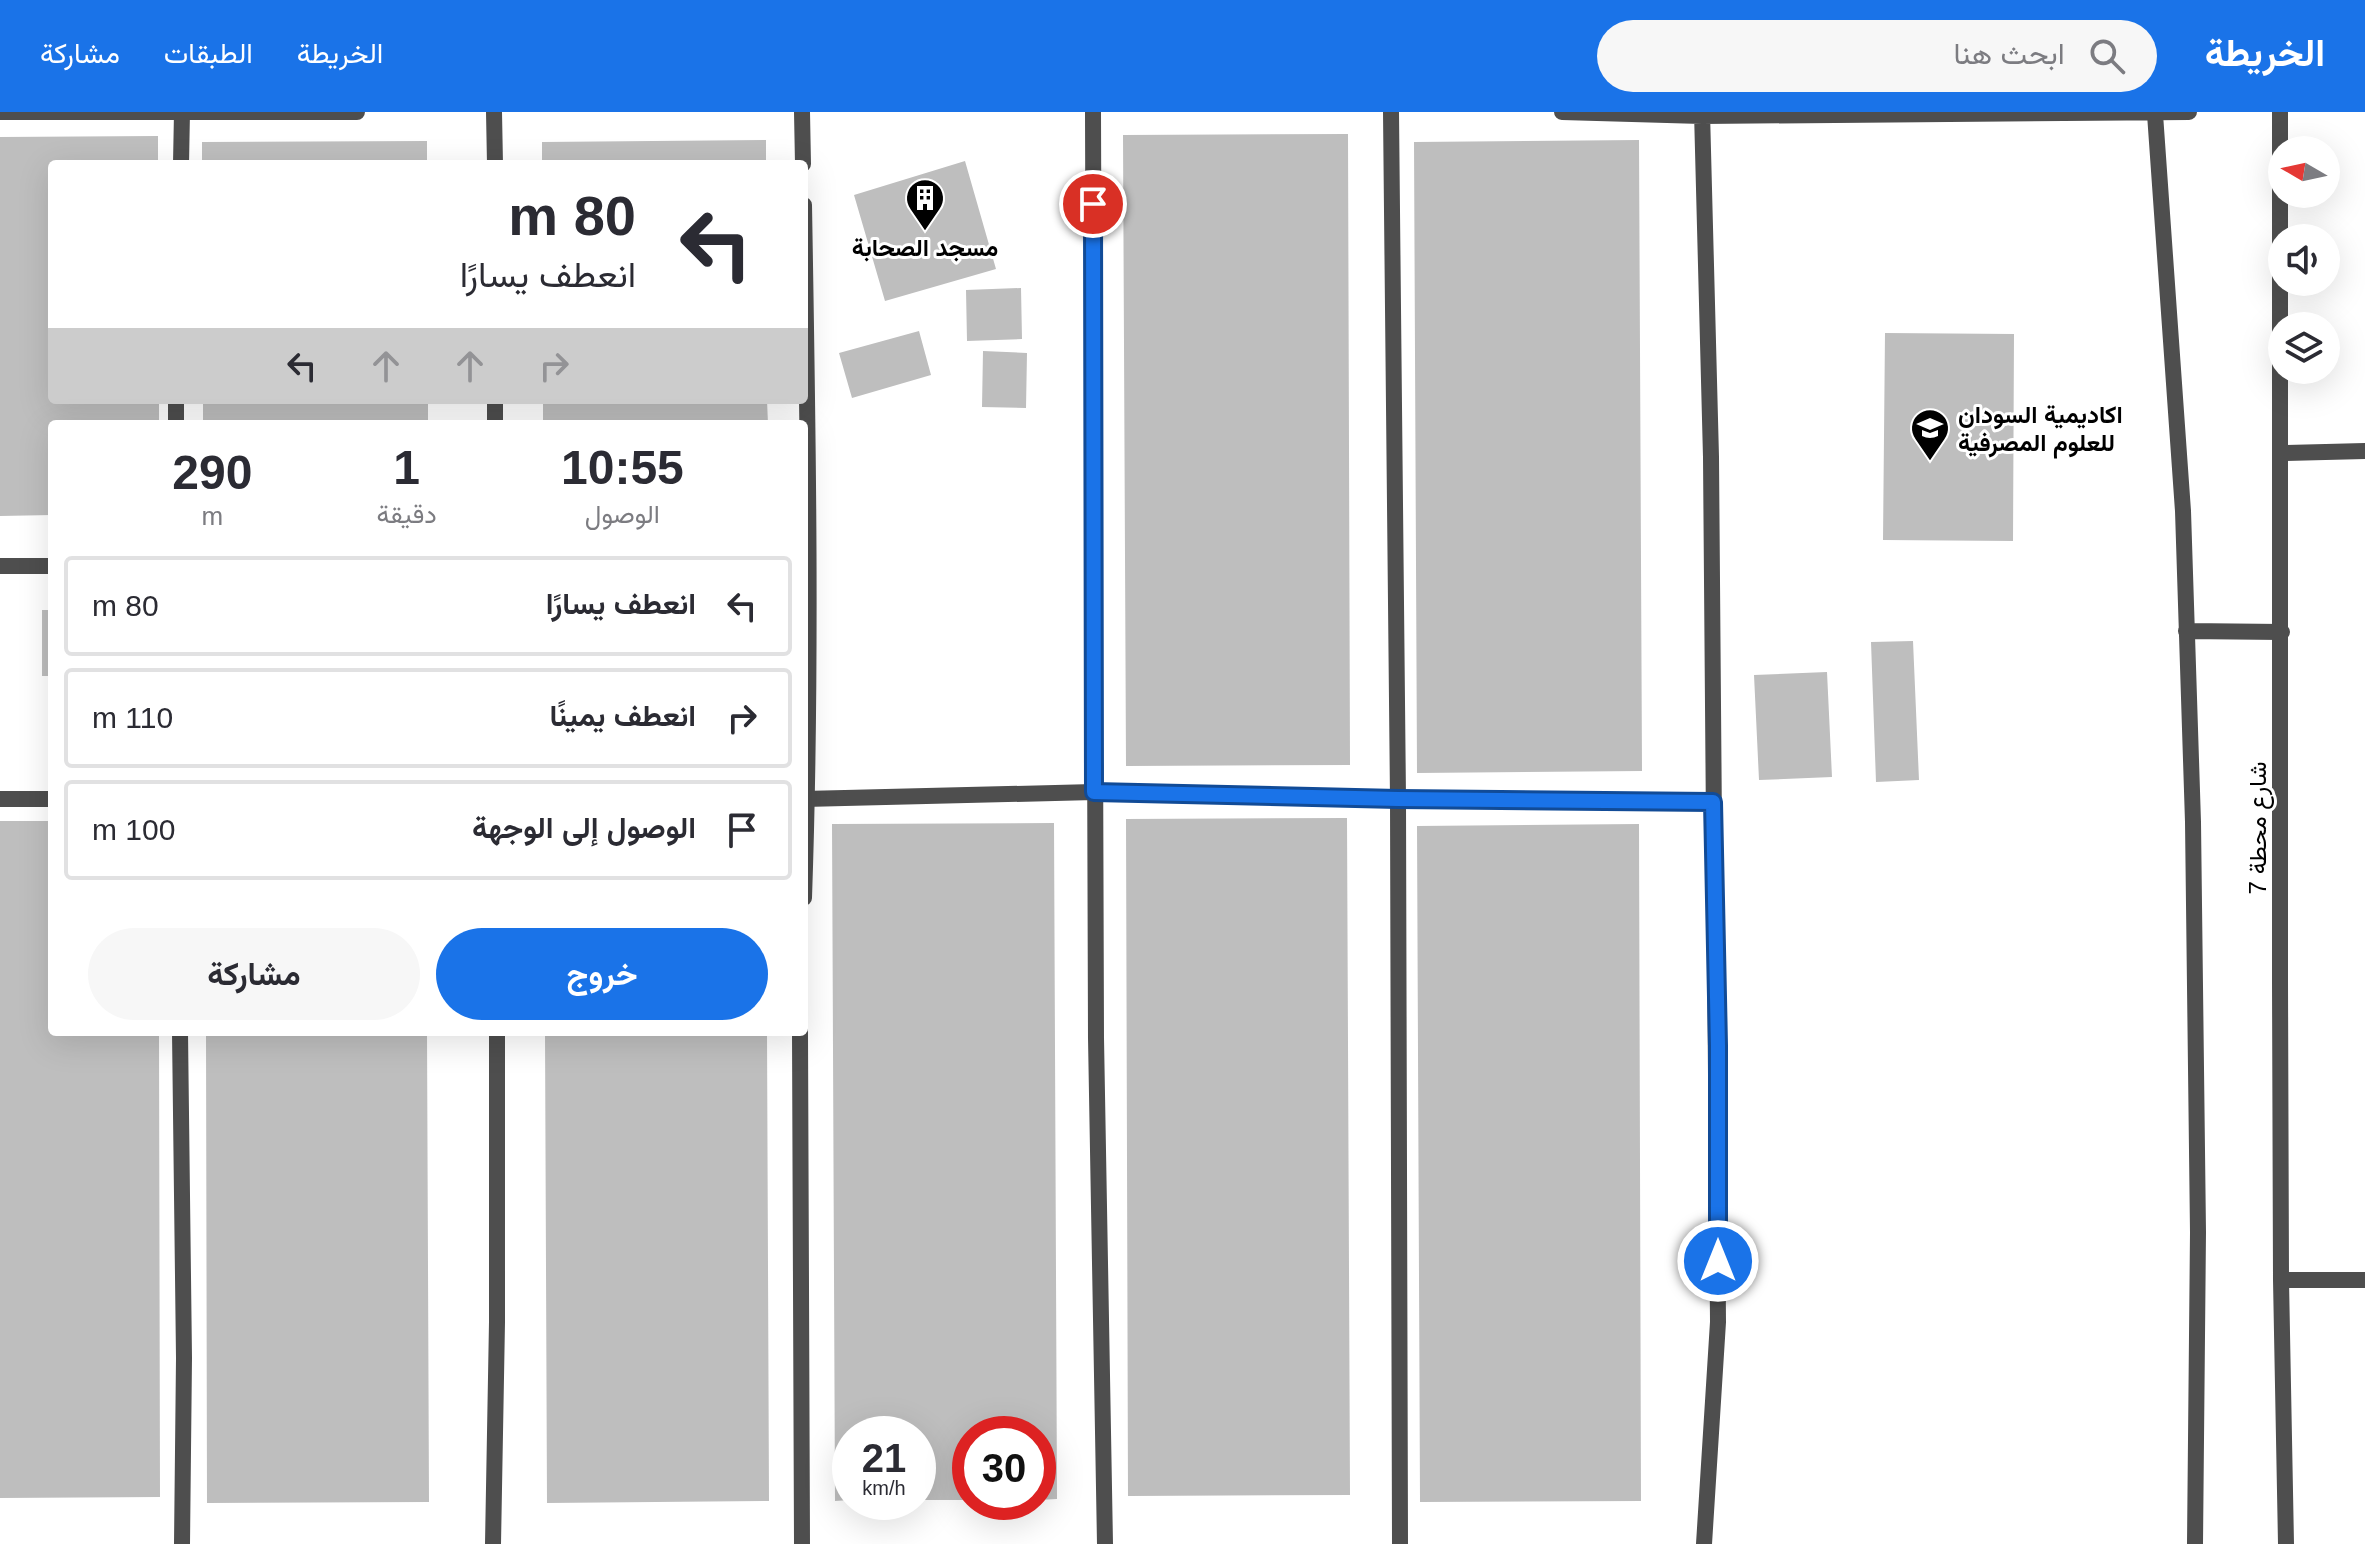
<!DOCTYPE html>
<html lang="ar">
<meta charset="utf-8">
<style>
body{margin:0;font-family:Arial,Vazirmatn,sans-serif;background:#f7f7f7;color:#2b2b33;direction:rtl;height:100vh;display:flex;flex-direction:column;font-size:30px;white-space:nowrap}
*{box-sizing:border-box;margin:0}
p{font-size:26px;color:#7c7c81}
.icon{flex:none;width:44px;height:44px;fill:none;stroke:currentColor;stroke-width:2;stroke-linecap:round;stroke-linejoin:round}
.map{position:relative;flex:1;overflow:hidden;direction:ltr}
.sheet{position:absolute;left:48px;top:308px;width:760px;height:616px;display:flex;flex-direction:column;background:#fff;border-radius:8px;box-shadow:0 8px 32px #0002;direction:rtl}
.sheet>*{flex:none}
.hud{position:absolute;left:48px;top:48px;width:760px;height:244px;border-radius:8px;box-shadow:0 8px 32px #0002;direction:rtl;background:#fff;color:#2b2b33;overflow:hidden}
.needle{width:52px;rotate:279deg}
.buttons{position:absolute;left:2268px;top:24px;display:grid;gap:16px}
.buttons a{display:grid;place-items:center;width:72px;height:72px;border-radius:50%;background:#fff;box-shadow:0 8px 32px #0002;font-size:40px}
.speed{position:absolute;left:832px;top:1304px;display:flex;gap:16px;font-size:40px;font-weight:700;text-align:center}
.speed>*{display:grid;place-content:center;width:104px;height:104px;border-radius:50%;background:#fff;box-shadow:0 8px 32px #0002;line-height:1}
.speed small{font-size:20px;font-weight:400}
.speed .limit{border:12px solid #d22;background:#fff;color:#111}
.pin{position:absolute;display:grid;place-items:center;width:68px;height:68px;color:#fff;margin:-34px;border:4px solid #fff;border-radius:50%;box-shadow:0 2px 8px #0007}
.me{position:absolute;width:88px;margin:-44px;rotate:0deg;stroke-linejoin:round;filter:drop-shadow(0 0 6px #0008)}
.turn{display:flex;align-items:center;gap:28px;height:168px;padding:0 40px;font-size:36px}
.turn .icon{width:104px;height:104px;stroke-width:2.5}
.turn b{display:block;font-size:56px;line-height:68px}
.lanes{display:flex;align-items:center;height:76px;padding:0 40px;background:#0003;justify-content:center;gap:40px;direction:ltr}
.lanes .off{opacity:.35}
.eta{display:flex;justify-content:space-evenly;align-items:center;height:136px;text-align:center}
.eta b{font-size:48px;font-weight:700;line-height:56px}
.primary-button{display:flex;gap:16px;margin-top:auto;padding:16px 40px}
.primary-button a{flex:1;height:92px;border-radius:48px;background:#1a73e8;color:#fff;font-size:32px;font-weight:700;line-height:92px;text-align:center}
.primary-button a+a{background:#f7f7f7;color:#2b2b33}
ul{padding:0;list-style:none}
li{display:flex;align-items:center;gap:24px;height:100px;margin:0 16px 12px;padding:0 24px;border:4px solid #e1e1e2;border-radius:8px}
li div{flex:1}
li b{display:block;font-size:30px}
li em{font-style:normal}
header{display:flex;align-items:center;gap:48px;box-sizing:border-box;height:112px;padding:0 40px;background:#1a73e8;color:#fff}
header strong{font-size:38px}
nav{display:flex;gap:44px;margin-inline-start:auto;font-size:28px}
.search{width:560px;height:72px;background:#f7f7f7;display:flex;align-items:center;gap:20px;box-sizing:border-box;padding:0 28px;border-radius:44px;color:#7c7c81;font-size:30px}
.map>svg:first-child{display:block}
.building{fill:#bebebe}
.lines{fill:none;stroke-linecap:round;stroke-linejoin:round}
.minor{stroke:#4e4e4e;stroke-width:16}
.tertiary{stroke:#4e4e4e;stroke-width:16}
.route-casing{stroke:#114b97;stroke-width:20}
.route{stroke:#1a73e8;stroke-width:14}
.labels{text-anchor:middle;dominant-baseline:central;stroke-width:6;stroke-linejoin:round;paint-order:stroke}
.poi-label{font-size:24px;font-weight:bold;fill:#000;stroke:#fff}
.street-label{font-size:24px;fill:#000;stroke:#fff}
</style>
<header>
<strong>الخريطة</strong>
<div class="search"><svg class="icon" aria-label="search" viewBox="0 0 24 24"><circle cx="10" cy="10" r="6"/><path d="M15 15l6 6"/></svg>ابحث هنا</div>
<nav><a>الخريطة</a><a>الطبقات</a><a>مشاركة</a></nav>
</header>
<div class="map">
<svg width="2365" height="1432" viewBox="0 0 2365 1432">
<rect width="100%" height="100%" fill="#fff"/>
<path class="building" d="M1348 22 1350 653 1126 654 1123 23Z
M158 24V52H52V288H159V312H52V403L0 404V25Z
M766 28V52H542V30Z
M1639 28 1642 659 1417 661 1414 30Z
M427 29V52H202V30Z
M965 49 996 157 885 189 854 83Z
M1021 176 1022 227 967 229 966 178Z
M919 219 931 263 852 286 839 241Z
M1885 221 2014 222 2013 429 1883 428Z
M983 239 1027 241 1026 296 982 295Z
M203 288H428V312H203Z
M543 288H767L768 312H543Z
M42 498H52V564H42Z
M1913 529 1919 668 1876 670 1871 530Z
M1827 560 1832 665 1759 668 1754 563Z
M1347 706 1350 1383 1128 1384 1126 707Z
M0 709H52V920H159L160 1385 0 1386Z
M1054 711 1057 1387 1038 1388V1322H970V1388H918V1322H850V1388L835 1389 832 712Z
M1639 712 1641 1389 1420 1390 1417 714Z
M206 920H427L429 1390 207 1391Z
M545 920H767L769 1389 547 1391Z"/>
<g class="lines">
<path class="minor" d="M0 0H357
M494 0 495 52
M802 0 803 52
M1093 0 1096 926 1105 1432
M1391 0 1398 687 1400 1432
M1562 0 1702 4 2189 0
M1702 0 1711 345 1718 1210 1704 1432
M2155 2 2183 399 2193 710 2198 1120 2195 1432
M181 52 182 0
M804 93C808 324 812 555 804 786
M176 312V288
M495 312V288
M2281 341 2365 339
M0 454H52
M2186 519 2282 520
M0 687H52
M804 687 1094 680 1398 687 1713 690
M180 920 184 1246 182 1432
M800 920 802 1432
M493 1432 497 1210V920"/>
<path class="tertiary" d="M2280 0V869L2281 1168 2286 1432
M2281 1168H2365"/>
</g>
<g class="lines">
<g class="route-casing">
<path id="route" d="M1093 92 1094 680 1398 687 1713 690 1718 934V1149"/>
</g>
<use href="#route" class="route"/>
</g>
<defs>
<g id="building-pin" transform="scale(2)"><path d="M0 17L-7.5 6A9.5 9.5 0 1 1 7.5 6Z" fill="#000" stroke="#fff"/><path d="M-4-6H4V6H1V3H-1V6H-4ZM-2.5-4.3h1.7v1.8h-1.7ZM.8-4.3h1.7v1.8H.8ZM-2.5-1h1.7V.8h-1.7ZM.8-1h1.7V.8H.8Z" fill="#fff"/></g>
<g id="university-pin" transform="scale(2)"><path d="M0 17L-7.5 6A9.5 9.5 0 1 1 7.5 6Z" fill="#000" stroke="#fff"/><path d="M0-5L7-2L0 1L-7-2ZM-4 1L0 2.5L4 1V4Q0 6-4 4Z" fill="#fff"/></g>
</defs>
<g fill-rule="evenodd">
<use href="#building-pin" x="925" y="86"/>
<use href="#university-pin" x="1930" y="316"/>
</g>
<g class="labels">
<g class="poi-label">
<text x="925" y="135">مسجد الصحابة</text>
<text x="1958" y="302" text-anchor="start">اكاديمية السودان<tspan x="1958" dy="28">للعلوم المصرفية</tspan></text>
</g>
<g class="street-label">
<text transform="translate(2257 716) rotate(-90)">شارع محطة 7</text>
</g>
</g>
</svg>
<div class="buttons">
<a><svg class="needle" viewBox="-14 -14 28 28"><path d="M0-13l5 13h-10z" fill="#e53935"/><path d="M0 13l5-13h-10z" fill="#7c7c81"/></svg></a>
<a><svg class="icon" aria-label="sound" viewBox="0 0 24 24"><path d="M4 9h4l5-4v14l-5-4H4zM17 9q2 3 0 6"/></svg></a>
<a><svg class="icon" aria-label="layers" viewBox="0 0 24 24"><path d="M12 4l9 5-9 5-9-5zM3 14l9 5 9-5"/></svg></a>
</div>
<div class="speed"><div>21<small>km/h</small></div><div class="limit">30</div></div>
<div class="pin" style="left:1093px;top:92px;background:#d93025"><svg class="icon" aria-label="arrive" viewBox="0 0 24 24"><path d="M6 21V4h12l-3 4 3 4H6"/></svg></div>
<svg class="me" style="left:1718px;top:1149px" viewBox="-20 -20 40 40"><circle r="17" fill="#1a73e8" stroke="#fff" stroke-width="3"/><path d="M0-11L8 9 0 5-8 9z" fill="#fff"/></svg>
<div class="hud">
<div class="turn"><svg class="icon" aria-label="left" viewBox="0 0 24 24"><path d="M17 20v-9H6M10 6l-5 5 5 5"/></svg><div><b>80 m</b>انعطف يسارًا</div></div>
<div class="lanes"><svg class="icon" aria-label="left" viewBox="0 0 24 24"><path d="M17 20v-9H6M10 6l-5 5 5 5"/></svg><svg class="icon off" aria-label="ahead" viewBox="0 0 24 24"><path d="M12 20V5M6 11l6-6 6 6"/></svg><svg class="icon off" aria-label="ahead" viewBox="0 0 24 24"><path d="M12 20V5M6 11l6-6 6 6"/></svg><svg class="icon off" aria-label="right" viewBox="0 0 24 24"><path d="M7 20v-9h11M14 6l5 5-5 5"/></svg></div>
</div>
<section class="sheet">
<div class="eta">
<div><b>10:55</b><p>الوصول</p></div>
<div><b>1</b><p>دقيقة</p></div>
<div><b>290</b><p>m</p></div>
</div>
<ul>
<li><svg class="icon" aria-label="left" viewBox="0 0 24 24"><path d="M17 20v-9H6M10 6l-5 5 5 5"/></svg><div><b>انعطف يسارًا</b></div><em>80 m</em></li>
<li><svg class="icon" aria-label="right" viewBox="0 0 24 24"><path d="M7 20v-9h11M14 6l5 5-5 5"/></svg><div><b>انعطف يمينًا</b></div><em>110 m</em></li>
<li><svg class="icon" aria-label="arrive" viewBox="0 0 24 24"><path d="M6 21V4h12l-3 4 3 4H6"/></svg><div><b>الوصول إلى الوجهة</b></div><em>100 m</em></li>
</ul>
<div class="primary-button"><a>خروج</a><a>مشاركة</a></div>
</section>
</div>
